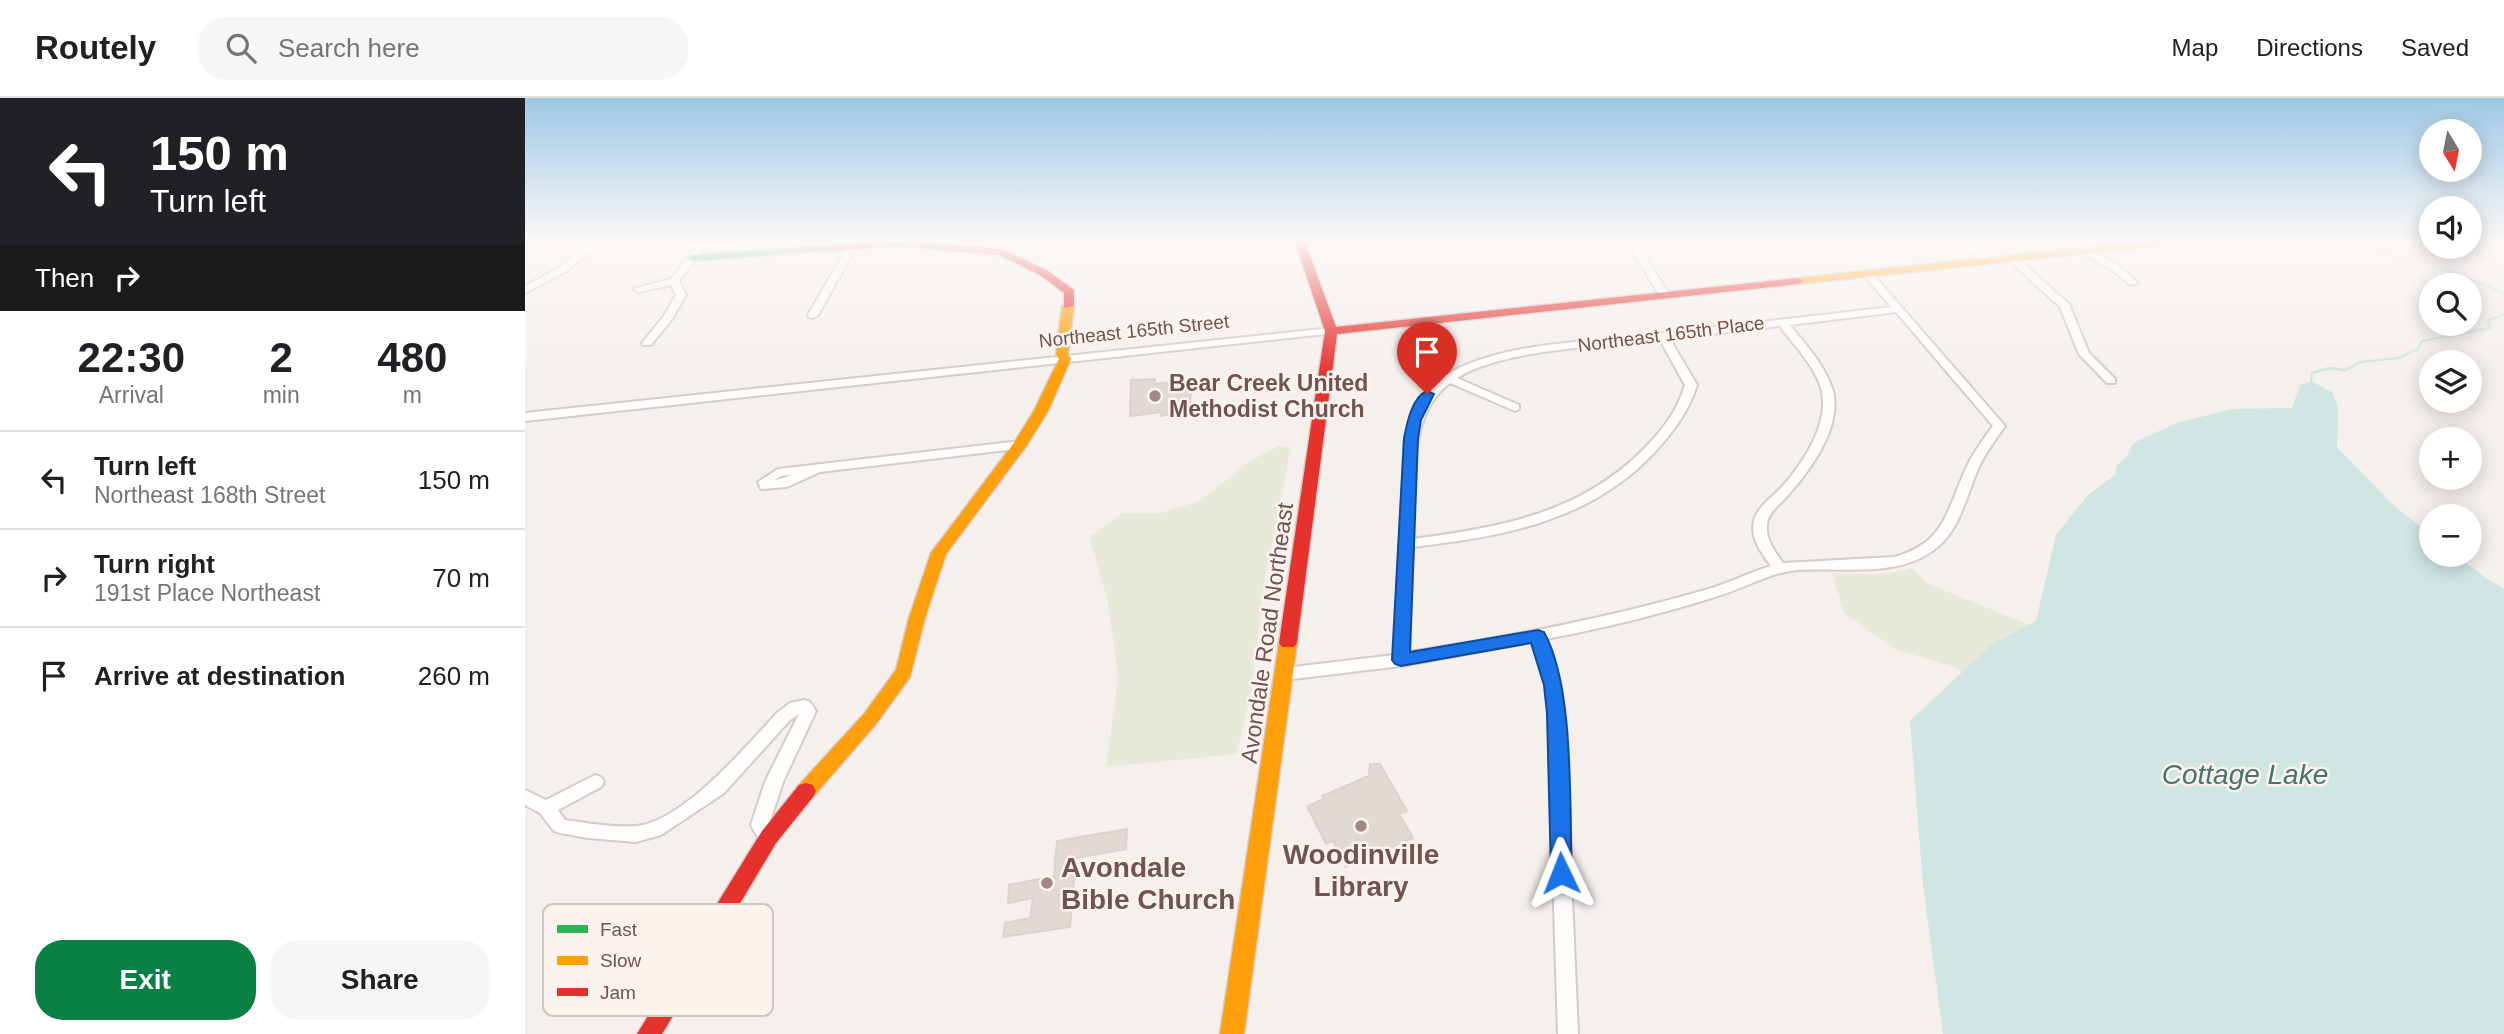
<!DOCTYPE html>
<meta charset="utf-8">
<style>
body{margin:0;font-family:Arial,sans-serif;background:#f6f6f6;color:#202124;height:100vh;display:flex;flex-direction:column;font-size:26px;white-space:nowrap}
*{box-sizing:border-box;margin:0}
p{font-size:23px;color:#757577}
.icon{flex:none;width:38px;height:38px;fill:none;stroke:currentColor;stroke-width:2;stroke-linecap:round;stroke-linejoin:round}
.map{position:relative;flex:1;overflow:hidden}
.side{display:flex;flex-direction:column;background:#fff;width:525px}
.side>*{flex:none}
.hud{background:#202124;color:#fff;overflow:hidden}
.needle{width:46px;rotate:170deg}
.fabs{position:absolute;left:1894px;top:21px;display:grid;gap:14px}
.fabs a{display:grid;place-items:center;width:63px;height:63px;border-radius:50%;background:#fff;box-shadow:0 4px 18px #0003;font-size:35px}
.pin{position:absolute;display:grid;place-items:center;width:60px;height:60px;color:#fff;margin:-72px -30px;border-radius:50% 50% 50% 0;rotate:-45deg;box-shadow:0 0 7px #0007}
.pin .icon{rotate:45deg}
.me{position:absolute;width:77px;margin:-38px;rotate:358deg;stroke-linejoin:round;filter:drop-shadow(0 0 5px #0008)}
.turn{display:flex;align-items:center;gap:24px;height:147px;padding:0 35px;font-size:32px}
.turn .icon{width:91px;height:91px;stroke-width:2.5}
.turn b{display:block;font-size:49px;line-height:60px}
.then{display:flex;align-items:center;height:66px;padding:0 35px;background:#0003;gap:14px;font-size:26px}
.eta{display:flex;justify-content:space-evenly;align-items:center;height:119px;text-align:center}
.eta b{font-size:42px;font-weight:800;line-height:49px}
.primary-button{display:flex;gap:14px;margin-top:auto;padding:14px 35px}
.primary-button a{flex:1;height:80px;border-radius:28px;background:#0b8043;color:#fff;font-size:28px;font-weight:800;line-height:80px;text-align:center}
.primary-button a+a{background:#f6f6f6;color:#202124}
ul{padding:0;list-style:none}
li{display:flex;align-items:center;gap:21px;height:98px;padding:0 35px;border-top:2px solid #e0e0e0}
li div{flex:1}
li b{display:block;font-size:26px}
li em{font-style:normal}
header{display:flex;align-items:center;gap:42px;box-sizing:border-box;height:98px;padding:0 35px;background:#fff;border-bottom:2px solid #e0e0e0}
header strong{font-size:33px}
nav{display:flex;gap:38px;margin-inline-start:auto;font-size:24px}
.search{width:490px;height:63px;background:#f6f6f6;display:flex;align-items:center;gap:18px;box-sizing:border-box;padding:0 24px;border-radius:28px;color:#757577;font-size:26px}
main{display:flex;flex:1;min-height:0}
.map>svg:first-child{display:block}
.green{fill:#e7ead8}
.water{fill:#cfe6e2}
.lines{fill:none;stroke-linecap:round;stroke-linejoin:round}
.stream{stroke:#cfe6e2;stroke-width:2.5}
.building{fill:#e2d8d4;stroke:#ded2cf;stroke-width:2}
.street-casing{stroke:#d4ccc9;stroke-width:4}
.fast-casing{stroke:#d5cbc8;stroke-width:3}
.slow-casing{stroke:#d5cbc8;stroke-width:3}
.jam-casing{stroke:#d5cbc8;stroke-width:3}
.street{fill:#fefdfc;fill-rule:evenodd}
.fast{fill:#30b455;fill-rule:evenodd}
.slow{fill:#ff9f0a;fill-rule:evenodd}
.jam{fill:#e5322d;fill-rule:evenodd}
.route{fill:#1a73e8;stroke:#114b97;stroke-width:2}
.poi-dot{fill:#a08a86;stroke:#fdf3ee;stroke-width:2.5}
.labels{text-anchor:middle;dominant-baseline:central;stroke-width:5;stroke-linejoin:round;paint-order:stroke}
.far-street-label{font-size:19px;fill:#71534f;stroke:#fdf3ee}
.poi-label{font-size:23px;font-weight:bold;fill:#71534f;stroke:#fdf3ee;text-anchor:start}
.street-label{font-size:23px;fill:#71534f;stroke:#fdf3ee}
.near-water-label{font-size:28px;font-style:italic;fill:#447470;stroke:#fdf3ee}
.near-poi-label{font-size:28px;font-weight:bold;fill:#71534f;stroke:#fdf3ee}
.key{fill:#fdf3ee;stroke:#d3c3be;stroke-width:2}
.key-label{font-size:19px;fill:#71534f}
</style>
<header>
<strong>Routely</strong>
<div class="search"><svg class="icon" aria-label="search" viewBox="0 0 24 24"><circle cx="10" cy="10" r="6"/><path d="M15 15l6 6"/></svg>Search here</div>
<nav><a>Map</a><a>Directions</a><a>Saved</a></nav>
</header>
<main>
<section class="side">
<div class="hud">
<div class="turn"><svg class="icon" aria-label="left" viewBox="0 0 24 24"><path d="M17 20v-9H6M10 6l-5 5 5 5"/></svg><div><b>150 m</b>Turn left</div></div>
<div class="then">Then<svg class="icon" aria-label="right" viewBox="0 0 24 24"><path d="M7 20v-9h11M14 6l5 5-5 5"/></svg></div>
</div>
<div class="eta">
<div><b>22:30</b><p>Arrival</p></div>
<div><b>2</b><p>min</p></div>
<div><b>480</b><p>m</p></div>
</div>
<ul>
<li><svg class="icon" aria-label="left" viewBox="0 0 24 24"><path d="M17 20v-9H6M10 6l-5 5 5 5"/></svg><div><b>Turn left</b><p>Northeast 168th Street</p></div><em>150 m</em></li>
<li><svg class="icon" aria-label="right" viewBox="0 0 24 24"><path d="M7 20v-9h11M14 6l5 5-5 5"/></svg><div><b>Turn right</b><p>191st Place Northeast</p></div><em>70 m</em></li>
<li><svg class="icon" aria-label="arrive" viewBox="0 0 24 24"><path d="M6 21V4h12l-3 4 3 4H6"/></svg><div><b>Arrive at destination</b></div><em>260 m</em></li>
</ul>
<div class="primary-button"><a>Exit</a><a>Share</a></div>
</section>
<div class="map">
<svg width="1979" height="936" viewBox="0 0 1979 936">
<rect width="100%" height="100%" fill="#f6f0ec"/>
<path class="green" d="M753 348 766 349 740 481 727 590 712 656 581 669 593 580 583 504 564 439 598 415H635L675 403 722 365Z
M1387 470 1401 485 1505 527 1466 547 1437 574 1427 568 1369 551 1318 514 1307 475C1334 476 1361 479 1387 470Z"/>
<path class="water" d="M1786 283 1807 294 1813 309 1812 349 1867 406 1906 437V457H1931L1965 483 1979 490V936H1418L1398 787 1385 623 1466 547 1511 523 1531 437 1562 398 1590 377 1592 367 1601 360 1608 345 1652 325 1707 311 1767 310 1775 287Z"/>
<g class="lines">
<path class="stream" d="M1825 144 1831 148 1908 166 1979 195
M1786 283 1787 275 1804 270 1820 272 1836 264 1873 260 1893 251 1897 243 1966 230 1963 223 1979 216"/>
</g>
<path class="building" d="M630 281V286L656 283 667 288 664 310 648 312V316L636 318 637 314 605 318 606 282Z
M845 666H855L882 713 874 716 888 740 821 769 808 743 801 746 782 708 799 701 797 698 844 678Z
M602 731 601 751 551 760 545 829 478 839 480 825 505 820 508 800 483 805 484 787 529 778 532 743Z"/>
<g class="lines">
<g class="street-casing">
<path id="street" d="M64 144H75L42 173 0 195V188L36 169Z
M175 144H185L154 183 161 197 147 221 126 247H118L117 245 139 218 151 197 146 187 113 194 108 191 146 181Z
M1102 144H1112L1145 198 1144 200H1136Z
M1433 144H1444L1466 163 1458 165Z
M324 146 332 148 293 217 288 220 284 219 283 217Z
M1557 151C1573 151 1601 173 1613 185L1605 187 1586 171 1557 155Z
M1484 158H1490L1544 206 1564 255 1590 281V285H1582L1554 256 1535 209 1484 162Z
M1343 173 1346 174 1480 328C1471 341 1461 354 1454 369 1441 397 1436 432 1409 452 1371 480 1318 469 1274 472 1245 474 1220 490 1193 498 1137 516 1079 530 1021 541L1036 587 1039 615 1053 936H1033L1023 615 1020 587 1007 544 876 568 760 582 754 580 752 576 754 572 760 570 869 557 880 340C887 316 896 293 918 279 971 245 1053 245 1114 238 1198 228 1281 219 1366 209L1338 176ZM1371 214 1468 328C1457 343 1446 358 1439 375 1421 416 1418 446 1369 459L1258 465C1250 454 1240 440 1242 426 1244 413 1256 406 1264 396 1287 370 1319 326 1307 290 1299 266 1280 246 1265 227ZM1255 228C1269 248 1289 267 1296 290 1306 325 1277 367 1255 391 1244 402 1228 412 1228 430 1228 444 1238 457 1246 468 1223 475 1202 486 1180 492 1083 520 984 539 884 554L888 449C979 438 1063 424 1129 355 1147 335 1164 314 1172 287L1145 241ZM1135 242 1160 287C1153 312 1138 331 1120 350 1055 416 976 429 888 441 890 391 881 317 925 285L990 313 994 311V307L932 280C977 251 1081 248 1135 242Z
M806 230 811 233 810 235 0 323V315Z
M495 343 499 344 501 347 499 350 295 374 262 389 236 391 233 384 253 371ZM267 377 249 383 256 378Z
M279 602 285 604 291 613 258 684 244 726 253 739 250 744C238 749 231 738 226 727L240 684 274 616 265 622 199 695 136 737 111 744 63 740 35 735 29 733 15 715 0 707V692L21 702 70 677 76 679 79 684 76 689 33 712 40 722C63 725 88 730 111 728 158 724 222 647 253 614L265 605Z"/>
</g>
<g class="fast-casing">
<path id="fast" d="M305 147 309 148V152L167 163 162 160 167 157Z"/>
</g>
<g class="slow-casing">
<path id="slow" d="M1610 144H1646L1641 147 1273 186 1267 183 1273 180Z
M543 205 549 208 543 256 546 261 523 313 502 347 421 456 400 520 385 579 351 626 288 699 281 701 274 699 271 693 274 687 339 616 371 572 384 520 406 455 489 345 509 313 534 261 531 256 537 208Z
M763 539 769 541 772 545 719 936H695L754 545 757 541Z"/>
</g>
<g class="jam-casing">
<path id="jam" d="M341 144H398L476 151 523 173 549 192V208L539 210V195L515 177 474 157 372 148 305 153 300 150 305 147Z
M770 144H780L811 229 1273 180 1279 183 1273 186 812 236 772 545 769 549H757L754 545 800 233Z
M281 685 288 687 291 693 288 699 251 745 137 936H112L237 733 274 687Z"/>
</g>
<use href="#street" class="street"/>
<use href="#fast" class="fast"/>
<use href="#slow" class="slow"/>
<use href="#jam" class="jam"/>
</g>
<linearGradient id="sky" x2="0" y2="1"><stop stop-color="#9ec8e6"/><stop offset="0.52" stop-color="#fbf8f6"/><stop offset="1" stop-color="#fbf8f6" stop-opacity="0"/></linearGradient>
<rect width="1979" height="275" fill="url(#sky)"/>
<path class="route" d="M902 293 909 296 896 322 893 340 885 554 1013 532 1019 534C1050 590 1044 709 1047 775L1044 782 1036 784 1029 782 1026 775 1022 615 1019 587 1006 545 876 568 870 566 867 562 879 340C882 325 887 299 902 293Z"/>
<g class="poi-dot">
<circle cx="630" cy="298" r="7"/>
<circle cx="836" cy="728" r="7"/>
<circle cx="522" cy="785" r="7"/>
</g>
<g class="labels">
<g class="far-street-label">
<text transform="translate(609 233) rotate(-6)">Northeast 165th Street</text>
<text transform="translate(1146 236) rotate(-7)">Northeast 165th Place</text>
</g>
<g class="poi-label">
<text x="644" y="285">Bear Creek United<tspan x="644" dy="26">Methodist Church</tspan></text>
</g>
<g class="street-label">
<text transform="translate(742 535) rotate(-82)">Avondale Road Northeast</text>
</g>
<g class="near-water-label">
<text x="1720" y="676">Cottage Lake</text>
</g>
<g class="near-poi-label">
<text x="836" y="756">Woodinville<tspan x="836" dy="32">Library</tspan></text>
<text x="536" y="769" text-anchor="start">Avondale<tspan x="536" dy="32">Bible Church</tspan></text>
</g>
</g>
<rect x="18" y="806" width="230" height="112" rx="10" class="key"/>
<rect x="32" y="827" width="31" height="8" fill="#30b455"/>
<rect x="32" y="858" width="31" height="9" fill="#ff9f0a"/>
<rect x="32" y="890" width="31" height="8" fill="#e5322d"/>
<g class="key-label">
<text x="75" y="838">Fast</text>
<text x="75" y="869">Slow</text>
<text x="75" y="901">Jam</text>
</g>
</svg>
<div class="fabs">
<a><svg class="needle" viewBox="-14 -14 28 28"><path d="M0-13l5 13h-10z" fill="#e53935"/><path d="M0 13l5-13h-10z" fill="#757577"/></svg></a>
<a><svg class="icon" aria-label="sound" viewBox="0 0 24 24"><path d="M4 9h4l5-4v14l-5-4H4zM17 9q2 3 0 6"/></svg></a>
<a><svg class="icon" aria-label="search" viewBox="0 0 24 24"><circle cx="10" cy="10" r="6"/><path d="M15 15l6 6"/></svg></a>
<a><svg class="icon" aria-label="layers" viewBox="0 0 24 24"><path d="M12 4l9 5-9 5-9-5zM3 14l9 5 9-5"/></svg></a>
<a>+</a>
<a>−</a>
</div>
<div class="pin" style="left:902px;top:296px;background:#d93025"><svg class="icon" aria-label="arrive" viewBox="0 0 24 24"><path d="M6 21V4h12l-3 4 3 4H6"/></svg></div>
<svg class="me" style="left:1036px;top:775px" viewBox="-20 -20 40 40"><path d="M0-17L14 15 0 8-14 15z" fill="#1a73e8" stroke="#fff" stroke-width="4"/></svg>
</div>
</main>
